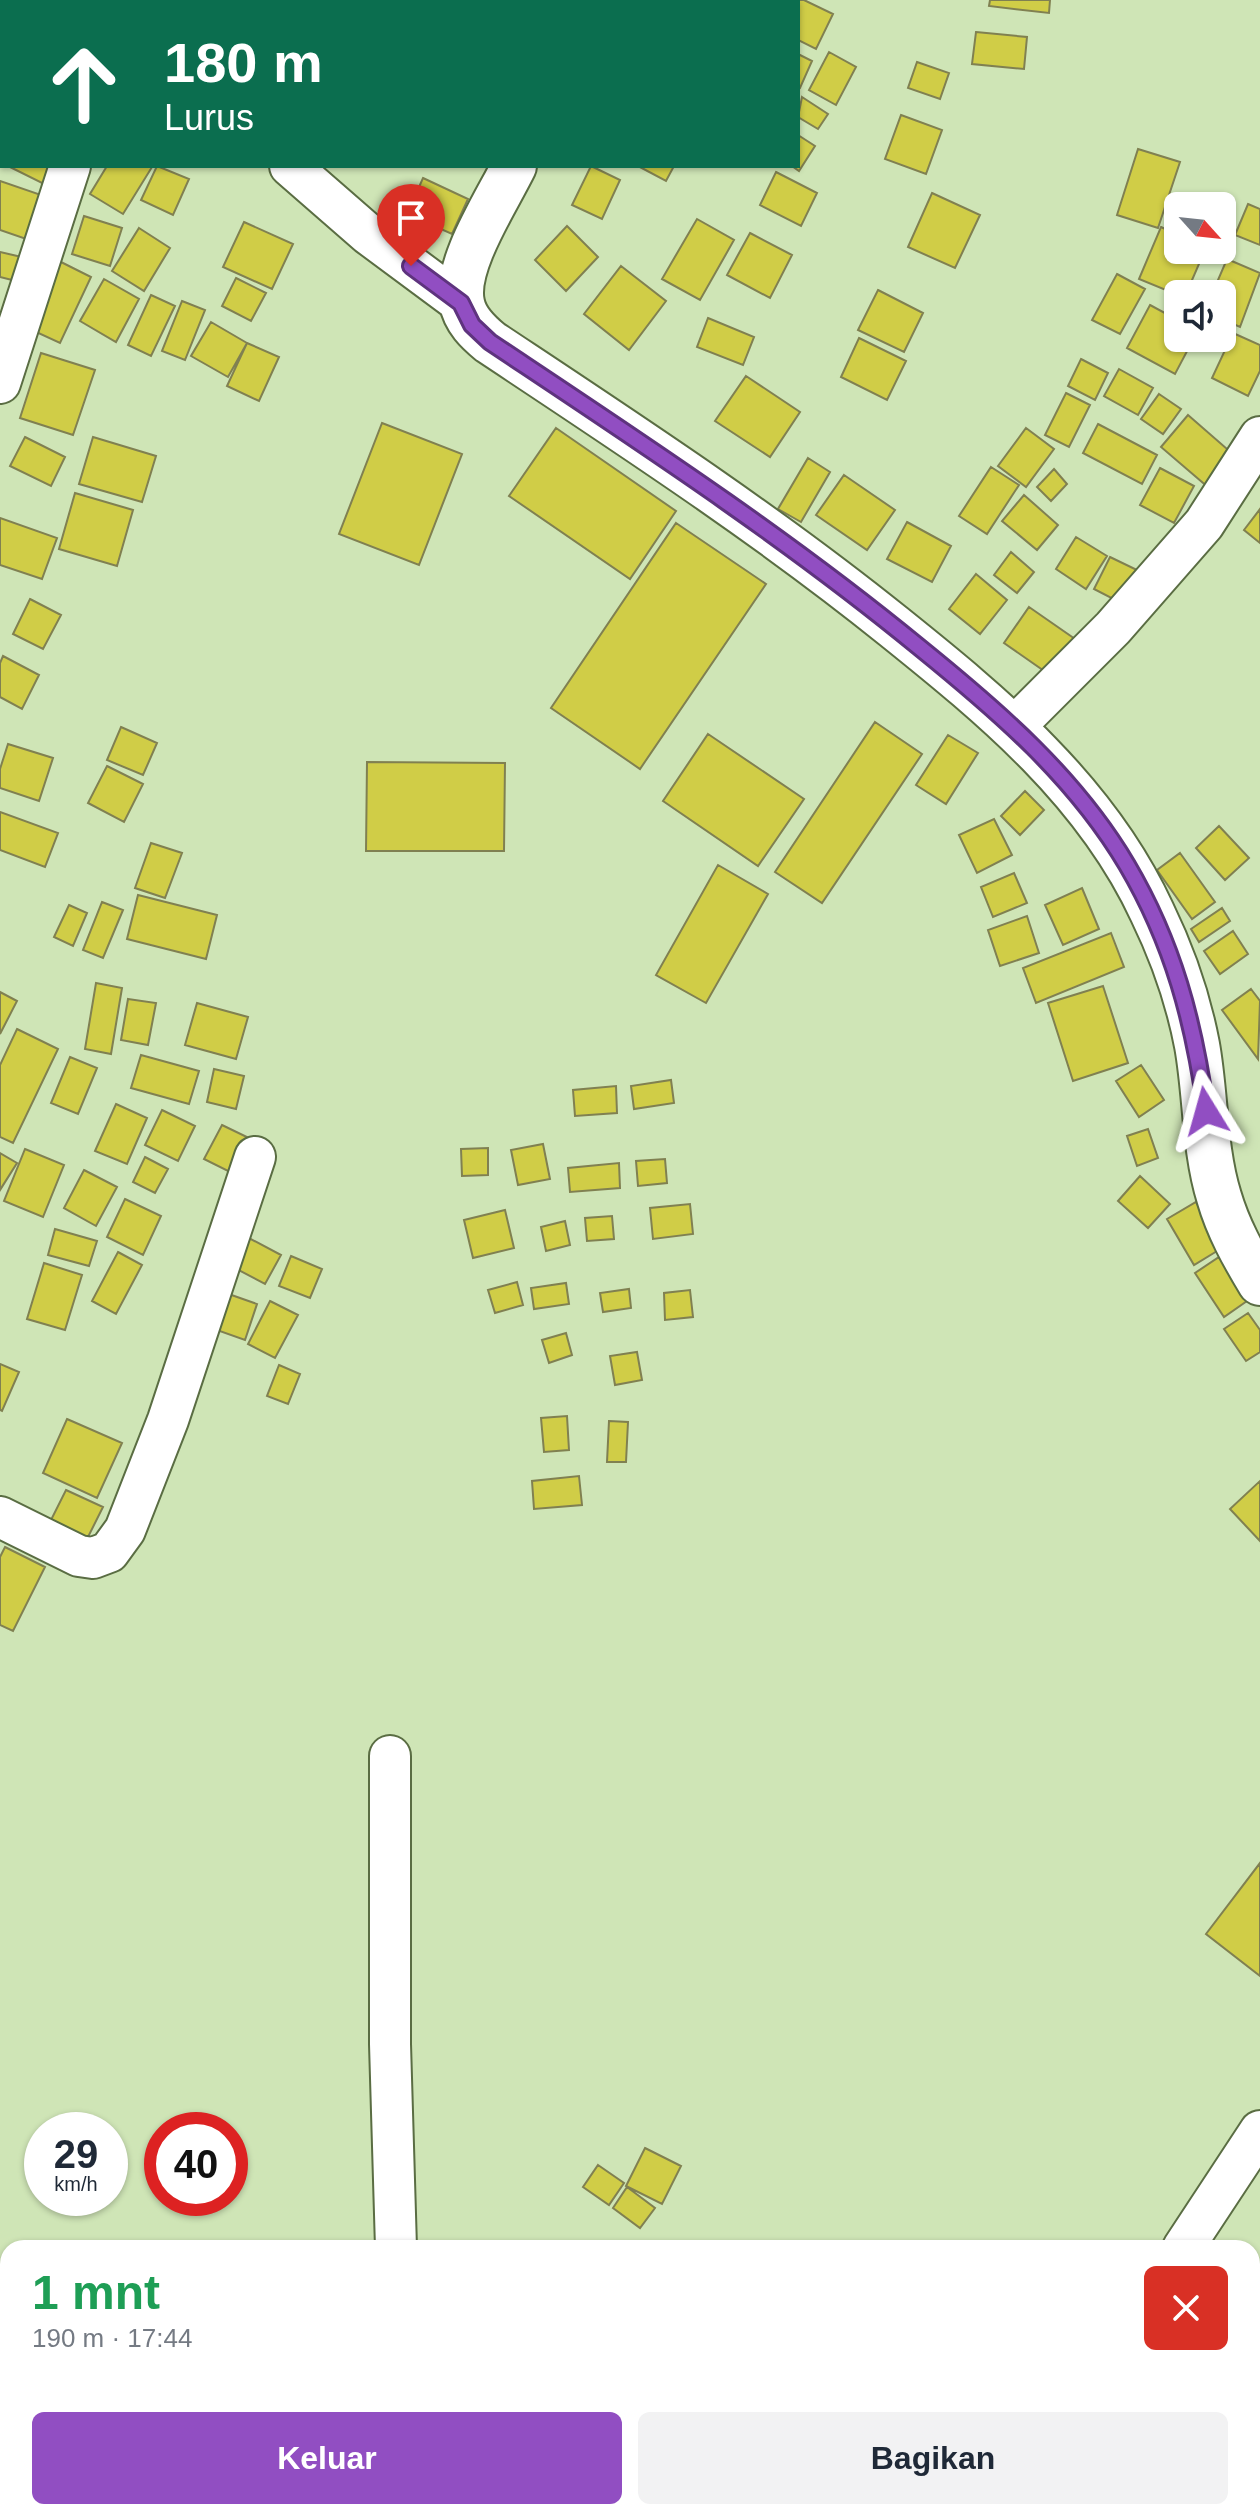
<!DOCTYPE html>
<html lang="id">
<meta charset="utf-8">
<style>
body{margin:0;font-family:Arial,sans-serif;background:#f2f2f3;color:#1f2937;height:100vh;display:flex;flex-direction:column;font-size:30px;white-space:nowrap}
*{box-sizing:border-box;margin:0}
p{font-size:26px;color:#747a83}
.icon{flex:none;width:44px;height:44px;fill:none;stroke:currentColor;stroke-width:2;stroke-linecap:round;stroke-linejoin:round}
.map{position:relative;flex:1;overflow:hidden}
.sheet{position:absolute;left:0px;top:2240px;width:1260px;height:280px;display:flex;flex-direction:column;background:#fff;border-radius:24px 24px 0 0;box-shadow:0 2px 6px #0004}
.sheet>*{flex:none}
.top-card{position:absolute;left:0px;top:0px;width:800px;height:168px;box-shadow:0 2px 6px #0004;background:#0b6e4f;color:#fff;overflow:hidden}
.needle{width:52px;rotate:117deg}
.tools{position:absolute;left:1164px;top:192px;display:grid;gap:16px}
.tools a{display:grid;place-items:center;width:72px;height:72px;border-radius:12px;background:#fff;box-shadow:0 2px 6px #0004;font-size:40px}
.speed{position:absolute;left:24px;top:2112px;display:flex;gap:16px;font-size:40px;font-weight:700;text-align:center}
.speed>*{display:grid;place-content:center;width:104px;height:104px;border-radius:50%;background:#fff;box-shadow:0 2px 6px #0004;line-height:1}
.speed small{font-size:20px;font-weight:400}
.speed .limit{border:12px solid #d22;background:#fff;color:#111}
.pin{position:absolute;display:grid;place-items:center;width:68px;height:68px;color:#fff;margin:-82px -34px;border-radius:50% 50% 50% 0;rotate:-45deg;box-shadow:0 0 8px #0007}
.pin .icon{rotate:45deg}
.me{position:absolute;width:88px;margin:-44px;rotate:352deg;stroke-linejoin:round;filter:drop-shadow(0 0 6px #0008)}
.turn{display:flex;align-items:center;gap:28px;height:168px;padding:0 32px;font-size:36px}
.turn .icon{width:104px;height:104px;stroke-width:2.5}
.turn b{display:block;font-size:56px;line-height:68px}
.round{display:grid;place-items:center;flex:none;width:84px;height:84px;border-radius:12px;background:#f2f2f3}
.headline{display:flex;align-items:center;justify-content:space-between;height:136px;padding:0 32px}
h1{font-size:48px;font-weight:700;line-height:60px;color:#1e9e55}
.primary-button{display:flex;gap:16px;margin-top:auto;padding:16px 32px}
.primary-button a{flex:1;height:92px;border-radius:12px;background:#914ec2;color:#fff;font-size:32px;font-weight:700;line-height:92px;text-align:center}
.primary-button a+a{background:#f2f2f3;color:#1f2937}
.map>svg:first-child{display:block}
.building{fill:#d0cd47;stroke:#808051;stroke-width:2}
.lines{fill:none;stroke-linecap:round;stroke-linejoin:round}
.minor-casing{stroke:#5a6d43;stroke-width:44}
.tertiary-casing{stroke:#5a6d43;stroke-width:48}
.minor{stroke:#fff;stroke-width:40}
.tertiary{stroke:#fff;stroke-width:44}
.route-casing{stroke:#5e337e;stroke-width:20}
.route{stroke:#914ec2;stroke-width:14}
</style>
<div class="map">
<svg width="1260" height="2520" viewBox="0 0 1260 2520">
<rect width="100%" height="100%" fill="#cfe5b6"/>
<path class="building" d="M788 0H804L833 14 816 49 798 40V2Z
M990 0H1050L1049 13 989 6Z
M976 32 1027 37 1024 69 972 64Z
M829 52 856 67 836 105 809 90Z
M798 54 812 61 800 88 798 87Z
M917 62 949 73 940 99 908 88Z
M802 97 828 114 818 129 798 117Z
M901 115 942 130 926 174 885 159Z
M798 135 815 146 799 171 792 166H798Z
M1138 149 1180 162 1158 228 1117 215Z
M8 166H53L44 184Z
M107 166 152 167 123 214 90 194Z
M157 166 189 179 173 215 141 200Z
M591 166 620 180 602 219 572 205Z
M638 166H674L666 181Z
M776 172 817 193 801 226 760 205Z
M423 178 468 199 452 234 407 214Z
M0 181 47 197 32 241 0 230Z
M932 193 980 215 955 268 908 247Z
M1248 204 1260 209V245L1235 235Z
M84 216 122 228 110 266 72 254Z
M697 219 734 240 700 300 662 279Z
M244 222 293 244 272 289 223 267Z
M567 226 598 257 566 291 535 260Z
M1161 227 1178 235V250H1205L1186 294 1178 295 1139 279Z
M139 228 170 248 144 291 112 271Z
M750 233 792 255 770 298 727 275Z
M0 252 26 258 20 282 0 277Z
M53 258 91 277 60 343 21 325Z
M1227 259 1260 273 1240 327 1222 319V294H1212Z
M621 266 666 301 629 350 584 314Z
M1117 274 1145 289 1120 334 1092 320Z
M236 278 266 293 251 321 222 306Z
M104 279 139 299 116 342 80 321Z
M878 290 923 313 904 352 858 330Z
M151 295 175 306 151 356 128 345Z
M182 301 205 310 185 360 162 351Z
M1150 305 1178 320V338H1194L1175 374 1127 348Z
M708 318 754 337 743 365 697 347Z
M211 322 247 343 228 377 191 356Z
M1233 333 1260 345V371L1248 396 1212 378Z
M859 338 906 361 887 400 841 377Z
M247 343 279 357 259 401 227 386Z
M41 353 95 370 73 435 20 418Z
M1081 359 1108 373 1095 400 1068 386Z
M1119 369 1153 388 1138 415 1104 396Z
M746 376 800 412 770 457 715 421Z
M1066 393 1090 405 1069 447 1045 435Z
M1159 394 1181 409 1163 434 1141 419Z
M1188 415 1242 462 1216 494 1161 447Z
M382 423 462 454 419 565 339 534Z
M1098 424 1157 455 1142 484 1083 453Z
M556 428 676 511 630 579 509 496Z
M1026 428 1054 449 1026 487 998 466Z
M25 437 65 457 51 486 10 466Z
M93 437 156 456 142 502 79 484Z
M808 458 830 472 801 522 778 509Z
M991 467 1019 485 987 534 959 516Z
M1160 468 1194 486 1174 523 1140 505Z
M1054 469 1067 484 1051 501 1037 487Z
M844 475 895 510 867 550 816 515Z
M75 493 133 510 117 566 59 549Z
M1024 495 1058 525 1037 550 1002 521Z
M1260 509V543L1244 530Z
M0 518 57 538 42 579 0 565Z
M907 522 951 546 932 582 887 559Z
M676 523 766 584 640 769 551 708Z
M1076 537 1107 556 1086 589 1056 569Z
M1011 552 1034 572 1017 593 994 575Z
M1110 557 1137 570 1121 603 1094 589Z
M976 574 1007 600 980 634 949 609Z
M30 599 61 615 43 649 13 634Z
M1029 607 1075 639 1050 675 1004 643Z
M3 656 39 675 22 709 0 697V663Z
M875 722 922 754 822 903 775 872Z
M121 727 157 743 143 775 107 760Z
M708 734 804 799 758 866 663 801Z
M948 735 978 753 946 804 916 785Z
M8 744 53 758 39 801 0 788V769Z
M367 762 505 763 504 851H366Z
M107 766 143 784 124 822 88 803Z
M1025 791 1044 810 1020 835 1001 816Z
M0 812 58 833 45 867 0 850Z
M994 819 1012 855 977 873 959 835Z
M1219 826 1249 858 1225 880 1196 848Z
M151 843 182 853 165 898 135 888Z
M1180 853 1215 902 1192 919 1157 870Z
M718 865 768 894 706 1003 656 975Z
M1014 873 1027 903 993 917 981 887Z
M1082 888 1099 929 1063 945 1045 905Z
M138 895 217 915 206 959 127 939Z
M102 902 123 910 103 958 83 950Z
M69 905 87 913 73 946 54 937Z
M1222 908 1230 921 1199 942 1191 929Z
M1027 916 1039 953 1000 966 988 930Z
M1233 931 1248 954 1220 974 1204 951Z
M1111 933 1124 967 1036 1003 1023 968Z
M96 983 122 988 111 1054 85 1049Z
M1103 986 1128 1063 1073 1081 1048 1003Z
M1251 989 1260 1001 1258 1059 1222 1010Z
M0 992 17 1001 0 1034Z
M128 999 156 1003 148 1045 121 1040Z
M197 1003 248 1017 236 1059 185 1045Z
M17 1029 58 1049 13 1143 0 1137V1065Z
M141 1055 199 1071 189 1104 131 1088Z
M70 1057 97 1068 78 1114 51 1103Z
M1141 1065 1164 1100 1139 1117 1116 1081Z
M214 1069 244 1076 236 1109 207 1102Z
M671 1080 674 1103 634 1109 631 1086Z
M616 1086 617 1113 575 1116 573 1090Z
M116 1104 147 1118 127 1164 95 1151Z
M162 1110 195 1126 178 1161 145 1145Z
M222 1125 251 1139 234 1174 204 1159Z
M1148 1129 1158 1158 1137 1166 1127 1136Z
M543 1144 550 1179 518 1185 511 1150Z
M488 1148V1175L462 1176 461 1149Z
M25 1149 64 1165 43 1217 4 1201Z
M0 1153 17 1163 0 1190Z
M145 1157 168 1169 155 1193 133 1182Z
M665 1159 667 1183 638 1186 636 1161Z
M619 1163 620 1188 570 1192 568 1168Z
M84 1170 117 1187 96 1226 64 1208Z
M1140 1176 1170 1204 1148 1228 1118 1201Z
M125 1199 161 1216 143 1255 107 1237Z
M1196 1202 1222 1248 1194 1265 1167 1219Z
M690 1204 693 1234 653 1239 650 1208Z
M505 1210 514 1248 473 1258 464 1220Z
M612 1216 614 1239 587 1241 585 1218Z
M565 1221 570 1245 546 1251 541 1227Z
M55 1229 97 1241 89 1266 48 1255Z
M247 1237 281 1255 265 1284 231 1266Z
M118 1252 142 1265 116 1314 92 1301Z
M291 1256 322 1269 310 1298 279 1286Z
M1219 1257 1247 1301 1224 1317 1195 1273Z
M44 1263 82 1275 65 1330 27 1319Z
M517 1282 523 1305 495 1313 488 1290Z
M566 1283 569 1304 534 1309 531 1288Z
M629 1289 631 1308 603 1312 600 1293Z
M690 1290 693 1317 665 1320 664 1293Z
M223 1292 257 1304 245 1340 211 1328Z
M270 1301 298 1315 275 1358 248 1344Z
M1248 1313 1260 1330V1352L1246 1361 1224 1329Z
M566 1333 572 1355 549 1363 542 1340Z
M637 1352 642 1380 615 1385 610 1356Z
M0 1364 19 1372 2 1411 0 1410Z
M279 1365 300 1374 288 1404 267 1396Z
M567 1416 569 1450 544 1452 541 1418Z
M67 1419 122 1443 97 1498 43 1473Z
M609 1421 628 1422 626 1462H607Z
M579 1476 582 1505 534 1509 532 1481Z
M1260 1481V1541L1230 1509Z
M66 1490 103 1507 82 1549 45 1532Z
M5 1547 45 1567 13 1631 0 1625V1557Z
M1260 1863V1976L1206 1934Z
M645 2148 681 2166 662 2204 626 2186Z
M598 2165 624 2183 609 2205 583 2187Z
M627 2187 655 2208 640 2228 613 2208Z
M1252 2314 1260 2320V2393L1252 2403Z
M359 2512H401L413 2520H353Z
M837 2512H879L875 2520H852Z
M947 2512H984L990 2516 988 2520H959Z"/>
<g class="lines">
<g class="minor-casing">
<path id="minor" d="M64 0 67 2
M131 2V0
M290 166 368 234 461 303
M0 383 70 166
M1015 726 1113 628 1204 524 1260 437
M0 1517 79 1556 93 1558 109 1552 125 1530 168 1420 255 1157
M390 1756V2044L396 2248
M1183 2248 1260 2131
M539 2512 555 2520
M1020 2520 1024 2512"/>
</g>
<g class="tertiary-casing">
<path id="tertiary" d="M580 2 581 0
M514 166C497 201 454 265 462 303 465 320 478 332 490 342 627 433 765 523 893 626 994 707 1096 791 1152 912 1173 955 1188 998 1197 1045 1206 1094 1204 1149 1219 1197 1228 1228 1243 1255 1260 1283"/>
</g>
<use href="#minor" class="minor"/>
<use href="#tertiary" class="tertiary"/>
</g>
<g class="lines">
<g class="route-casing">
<path id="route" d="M411 266 461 303 472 325 490 342C637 440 784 536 919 647 998 711 1075 777 1127 865 1173 943 1194 1022 1206 1111"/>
</g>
<use href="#route" class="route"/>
</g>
</svg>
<div class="tools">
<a><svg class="needle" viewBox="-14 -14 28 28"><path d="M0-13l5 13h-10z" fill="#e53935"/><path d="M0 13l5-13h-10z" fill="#747a83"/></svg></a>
<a><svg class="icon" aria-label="sound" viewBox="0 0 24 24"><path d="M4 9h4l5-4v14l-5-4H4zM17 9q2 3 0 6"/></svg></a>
</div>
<div class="speed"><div>29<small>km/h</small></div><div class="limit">40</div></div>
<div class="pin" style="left:411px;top:266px;background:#d93025"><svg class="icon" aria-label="arrive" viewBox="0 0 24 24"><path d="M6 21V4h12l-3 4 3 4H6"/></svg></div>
<svg class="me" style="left:1206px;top:1111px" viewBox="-20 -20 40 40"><path d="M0-17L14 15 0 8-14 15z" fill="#914ec2" stroke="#fff" stroke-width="4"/></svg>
<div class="top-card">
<div class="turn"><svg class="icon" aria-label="ahead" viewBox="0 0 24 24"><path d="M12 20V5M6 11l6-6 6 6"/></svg><div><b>180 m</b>Lurus</div></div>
</div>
<section class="sheet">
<div class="headline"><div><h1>1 mnt</h1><p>190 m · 17:44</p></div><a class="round" style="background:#d93025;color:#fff"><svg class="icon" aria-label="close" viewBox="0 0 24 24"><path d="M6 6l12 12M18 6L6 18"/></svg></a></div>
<div class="primary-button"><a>Keluar</a><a>Bagikan</a></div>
</section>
</div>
